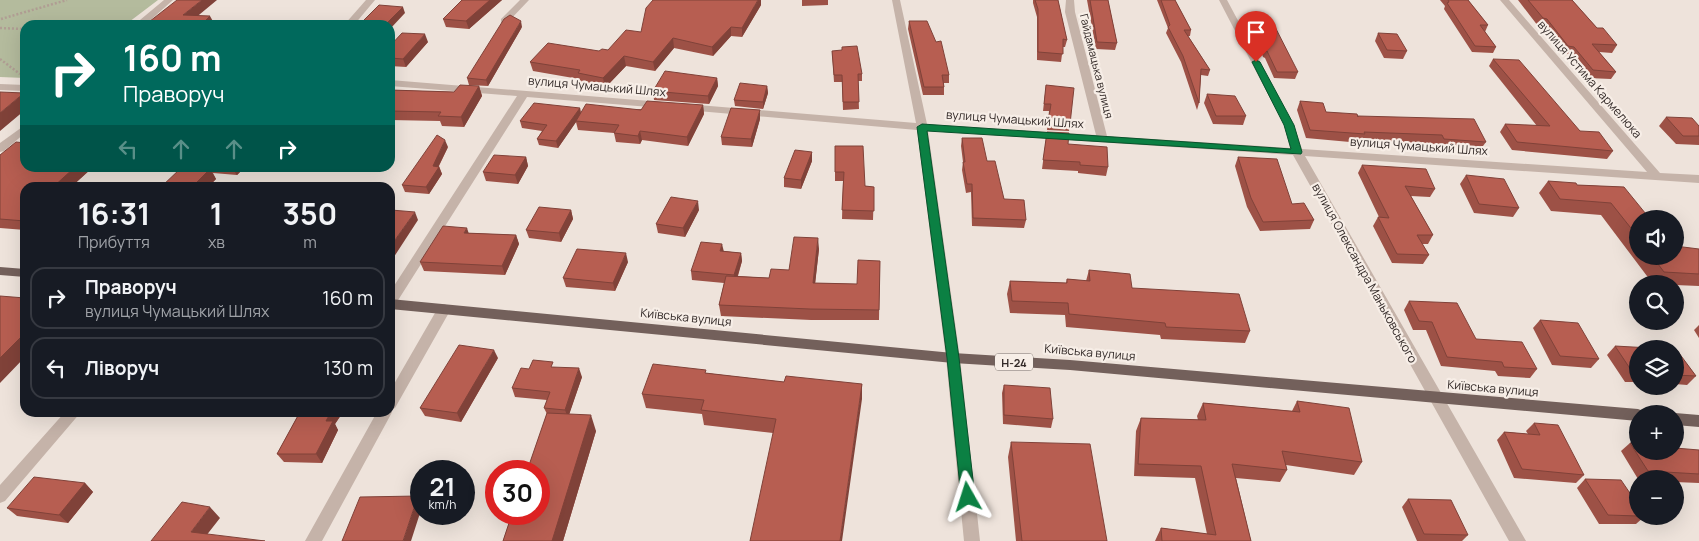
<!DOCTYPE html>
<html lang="uk">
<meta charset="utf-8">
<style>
body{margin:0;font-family:Manrope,sans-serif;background:#20242c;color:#f1f3f6;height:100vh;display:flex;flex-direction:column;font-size:19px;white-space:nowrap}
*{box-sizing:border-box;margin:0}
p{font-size:16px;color:#9ea1a6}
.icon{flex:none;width:28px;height:28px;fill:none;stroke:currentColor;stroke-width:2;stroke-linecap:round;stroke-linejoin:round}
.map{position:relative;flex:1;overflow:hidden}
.side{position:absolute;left:20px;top:182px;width:375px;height:235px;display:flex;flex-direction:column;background:#171b24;border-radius:15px;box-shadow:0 5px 20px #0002}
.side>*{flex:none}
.banner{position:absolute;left:20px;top:20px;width:375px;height:152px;border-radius:15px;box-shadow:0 5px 20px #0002;background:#00695c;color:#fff;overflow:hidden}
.buttons{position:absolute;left:1629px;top:210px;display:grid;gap:10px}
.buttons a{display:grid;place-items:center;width:55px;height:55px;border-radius:50%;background:#171b24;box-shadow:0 5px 20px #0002;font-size:25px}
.speed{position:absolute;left:410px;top:460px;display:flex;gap:10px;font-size:25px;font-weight:700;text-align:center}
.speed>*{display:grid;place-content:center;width:65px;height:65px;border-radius:50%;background:#171b24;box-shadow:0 5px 20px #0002;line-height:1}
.speed small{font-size:12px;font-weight:400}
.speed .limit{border:8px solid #d22;background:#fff;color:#111}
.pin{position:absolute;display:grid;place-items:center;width:42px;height:42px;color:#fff;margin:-51px -21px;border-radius:50% 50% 50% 0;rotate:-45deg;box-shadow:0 0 5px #0007}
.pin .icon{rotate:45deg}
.me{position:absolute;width:55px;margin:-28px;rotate:354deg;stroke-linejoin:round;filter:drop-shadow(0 0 4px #0008)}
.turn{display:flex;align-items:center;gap:18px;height:105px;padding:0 20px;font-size:22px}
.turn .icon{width:65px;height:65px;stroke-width:2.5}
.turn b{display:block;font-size:35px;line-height:42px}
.lanes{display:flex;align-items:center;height:48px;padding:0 20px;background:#0003;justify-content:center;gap:25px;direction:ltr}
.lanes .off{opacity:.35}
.eta{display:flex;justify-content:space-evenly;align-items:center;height:85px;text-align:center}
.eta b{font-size:30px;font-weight:700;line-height:35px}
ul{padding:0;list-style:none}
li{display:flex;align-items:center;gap:15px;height:62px;margin:0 10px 8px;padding:0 10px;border:2px solid #363941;border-radius:15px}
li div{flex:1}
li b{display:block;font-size:19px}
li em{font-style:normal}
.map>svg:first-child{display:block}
.green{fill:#b4bb9d}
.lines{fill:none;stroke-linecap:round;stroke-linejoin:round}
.path{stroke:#b09d93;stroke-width:2.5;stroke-dasharray:2 2;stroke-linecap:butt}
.minor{fill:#c5b3a9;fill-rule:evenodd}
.major{fill:#73605b;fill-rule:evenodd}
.wall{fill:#9d5146}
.shaded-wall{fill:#804239}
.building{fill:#b75e51;stroke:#804239}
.route{fill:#0b8043;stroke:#07532c}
.labels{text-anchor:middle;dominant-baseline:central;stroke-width:4.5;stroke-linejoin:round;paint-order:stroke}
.far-street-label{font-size:11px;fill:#332a28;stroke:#f7eee7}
.shield{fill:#f7eee7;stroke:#6e6561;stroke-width:1}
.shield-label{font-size:11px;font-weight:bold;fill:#332a28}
.street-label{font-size:12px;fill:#332a28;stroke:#f7eee7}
</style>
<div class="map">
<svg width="1699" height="541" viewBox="0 0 1699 541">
<rect width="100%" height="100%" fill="#eee3db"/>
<path class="green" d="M0 0H158L125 25H25V78L0 77Z"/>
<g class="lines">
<path class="path" d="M1 19 67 0
M0 28 25 29
M0 59 20 74"/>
<path class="minor" d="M164 0H173L145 25H134Z
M366 0H375L354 25H344Z
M520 0H529L507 23H501V19Z
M892 0H900L927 124 1096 135 1065 12 1066 0H1074L1075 12 1107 136 1290 148 1284 125 1219 0H1227L1294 125 1302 149 1647 172 1500 0H1509L1660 173 1699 175V183L1305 156 1526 541H1509L1293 155 928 131 960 358 980 541H964L946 358 917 130 686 110 681 107 686 104 916 123Z
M390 80 662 102 667 105 662 108 527 97 395 305 390 307V292L517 96 390 86Z
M0 84 25 85V91L0 90Z
M25 125V133L4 151 0 152V143Z
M444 304 449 306 451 309 395 408 391 409 392 412 390 416 322 541H305L377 412H390V391L439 306Z
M65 412H81L5 501 0 503V485Z"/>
<path class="major" d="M0 267 25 269V277L0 275Z
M390 299 953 353 1070 360 1638 409 1643 411 1645 414H1638V421L1070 370 953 363 390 309Z
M1675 413 1699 415V427L1675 425V414H1673Z"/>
</g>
<path class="wall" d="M462 0H502L469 29 446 27 443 19Z
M802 0H828V5L802 6Z
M1033 0H1058L1067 40 1065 47H1063L1061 62 1037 60V17L1033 3Z
M1087 0H1108L1117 43 1115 50 1096 49Z
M1157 0H1175L1191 30 1190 36H1188L1210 70 1208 76 1201 75 1199 103 1197 110 1181 62 1166 33 1168 28Z
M1440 0H1468L1488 25 1485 32 1496 47 1493 53 1472 52 1444 9 1445 6Z
M1518 0H1572L1597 28 1617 45 1612 53 1599 52 1616 72 1611 79 1588 78 1569 54H1564L1543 26H1538Z
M761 5 742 37 731 36 713 56 674 48 655 71 626 66 605 88 580 82 579 79 533 71 530 62 608 50 641 32Z
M1254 18 1298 72 1295 79 1274 78 1265 58 1263 57 1252 24Z
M909 21 949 75V83H944V95H923L908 29Z
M522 27 488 86 469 85 467 78Z
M1378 33 1407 51 1403 59 1384 58 1375 41Z
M428 42 406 67 390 66V46Z
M832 51 862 74V81H858L859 109 843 110 842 82H834Z
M1493 59 1580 131 1613 151 1607 159 1512 150 1500 132 1505 124 1537 126 1489 66Z
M717 78 718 86 709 104 654 100 653 91Z
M1046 85 1070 124 1069 131 1047 130 1049 111H1043Z
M479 86 482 96 464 127 442 126 440 121 390 120V90L454 92Z
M767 86 768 93 763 109 735 106 734 100Z
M1207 94 1246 116 1243 125 1213 124 1204 103Z
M1300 101 1326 112 1358 116 1486 142 1480 150 1439 148 1437 144 1363 140 1361 143 1306 138 1297 110Z
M703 105 704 114 688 146 642 140 640 144 616 142 614 133 578 130 576 122 558 148 539 145 537 139 542 131 522 128 520 121 580 108 581 113Z
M1666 117 1699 126V145L1676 144 1659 126Z
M760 119 752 147 722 145 721 137Z
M1047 132 1108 167 1106 176 1078 173V171L1042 169Z
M962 138 987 161 1004 199 1026 220 1024 228 972 226 971 192 966 193 962 170 963 162 961 146Z
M835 146 865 186 874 187 873 220 842 219 843 181H835Z
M448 147 439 166 442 174 429 194 405 192 402 185Z
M812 152V161L801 189 784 187V178Z
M0 155 25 168H92L70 188H25V230L0 228Z
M526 157 528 166 518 184 486 181 483 172Z
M1238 157 1292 204 1314 220 1310 229 1260 231 1247 207 1235 166Z
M1362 165 1435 189 1430 197 1411 196 1433 235 1428 244H1422L1429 255 1423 264 1392 263 1373 226 1378 217H1379L1358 173Z
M206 168H244L237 175 213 173 216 179 207 188H160Z
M1466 175 1519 208 1513 217 1474 213 1460 184Z
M1548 181 1577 185 1624 187 1638 219V256H1675L1699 249V286L1675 285V284H1653L1601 215 1551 211 1539 193Z
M571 210 573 219 561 242 529 238 526 230Z
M699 210 685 237 658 233 656 224Z
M469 233 516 235 519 244 505 275 424 271 420 262Z
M819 249 815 283 857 284 880 261 879 320H811L721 316 719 305 724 283 692 280 691 271 723 251 741 253 742 261 738 276 769 278 789 270Z
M628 262 615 291 566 287 563 278Z
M1089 270 1132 288 1250 331 1245 343 1161 339 1160 335 1066 327 1065 315 1010 313 1007 294 1010 281 1066 283 1067 279 1086 281Z
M1409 301 1476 339 1537 369 1530 378 1498 376 1495 371 1441 366 1426 330H1413L1404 310Z
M1540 320 1599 359 1591 368 1552 365 1533 328Z
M1699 325V338L1694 330Z
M1615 346 1638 349V382H1625L1607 355Z
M1675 349 1696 376 1687 385 1675 384Z
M498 358 461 422 425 416 420 408Z
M554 367 582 377 569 414 596 431 563 541H503L547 414 544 408 547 400 515 397 512 388 529 369Z
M706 373 784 382 862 384V399L773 433 704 425 702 414 646 408 642 394Z
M1004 385 1053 419 1051 428 1003 424 1002 393Z
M1297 401 1362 462 1354 475 1286 465 1287 470 1280 482 1236 478 1251 541H1155L1161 528 1207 534 1195 478 1134 476 1136 431 1141 418 1198 420 1197 416 1203 403 1292 411Z
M300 412H343L335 424 338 430 322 463 284 462 277 454Z
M1534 423 1584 475 1576 483 1514 478 1497 440 1504 432 1528 434 1526 431Z
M1011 442 1107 541H1016L1008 457Z
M1630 443 1638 451 1699 450V483L1675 482V479H1638L1621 451Z
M1585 479 1638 505V516H1645L1636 524H1599L1577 488Z
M85 483 93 492 68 523 17 516 7 508Z
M1408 499 1468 535 1462 541H1417L1402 507Z"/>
<path class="shaded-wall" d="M202 0H217L188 24 183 15Z
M490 0H502L469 29 466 21Z
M758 0H761V5L742 37V28Z
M403 7 405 13 390 29V25H385Z
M210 16 215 25H201Z
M521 21 522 27 488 86 486 80Z
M731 27V36L713 56 712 47Z
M425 34 428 42 406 67 403 59Z
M673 38 674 48 655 71 653 62Z
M624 56 626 66 605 88 603 78Z
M717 78 718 86 709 104 708 96Z
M479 86 482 96 464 127 461 117Z
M767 86 768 93 763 109V102Z
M24 93 25 94V110L0 131V113Z
M703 105 704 114 688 146 687 137Z
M580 108 581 115 576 121V122L558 148 556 141Z
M760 110V119L752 147 751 139Z
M640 131 642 140 640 144 638 136Z
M445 140 448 147 437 169 439 167 442 174 429 194 426 187 433 166Z
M812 152V161L801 189V180Z
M526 157 528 166 518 184 515 175Z
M74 168H92L70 188H52Z
M232 168H244L237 175Z
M210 169 216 179 207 188H191Z
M698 201 699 210 685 237 683 228Z
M571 210 573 219 561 242 559 233Z
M415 212 418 220 390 263V247Z
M467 228 470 237 464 233Z
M516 235 519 244 505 275 502 266Z
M818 238 819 249 814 294 813 283Z
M722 244 724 252 720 251Z
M626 253 628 262 615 291 613 283Z
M741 253 742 261 735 284 734 275Z
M25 333V357L0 383V358Z
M390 338 393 344 390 349Z
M494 350 498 358 461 422 457 413Z
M579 368 582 377 568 418 565 410Z
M862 384V399L842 541H840Z
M331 412H343L335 424 338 430 322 463 316 454 326 421Z
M591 415 596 431 563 541H552Z
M85 483 93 492 68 523 59 515Z
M418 496 421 501V510L411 541H403Z
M210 507 220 518 202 541 191 532Z"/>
<path class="building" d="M177 0H202L183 15 210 16 201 25H145Z
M462 0H490L466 21 443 19Z
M653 0H758L742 28 731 27 712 47 673 38 653 62 624 56 603 78 578 73 580 70 530 62 548 43 599 51 602 49 608 50 626 30 641 32 646 8Z
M1035 0H1058L1067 40 1063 39V54L1038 52V9Z
M1090 0H1108L1117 43 1097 42Z
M1161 0H1175L1191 30H1184L1210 70 1201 69 1199 103 1183 56 1168 27 1170 25Z
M1448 0H1468L1488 25H1480L1496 47 1475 46 1447 3 1449 2Z
M1528 0H1572L1597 28H1603L1617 45 1592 44 1616 72 1593 70 1574 47 1568 46 1547 19 1543 18Z
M379 5 403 7 385 25H359Z
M510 15 521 21 486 80 467 78 504 19Z
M1254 18 1271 19 1298 72H1277L1267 51H1265Z
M909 21H927L936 42 941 41 949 75H942L944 87H924Z
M402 33 425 34 403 59 390 58V46Z
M1378 33 1397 34 1407 51 1387 50Z
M857 46 862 74H858L859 102H843L842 75H834L832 51 842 50V47Z
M1493 59 1519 60 1580 131 1599 132 1613 151 1517 142 1505 124 1550 126Z
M665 71 717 78 708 96 653 91Z
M740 83 767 86 763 102 734 100Z
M460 85 479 86 461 117 438 116 441 112 390 111V90L454 92Z
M1046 85 1074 88 1070 124 1048 123 1051 104H1044Z
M0 92 24 93 0 113Z
M1207 94 1235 96 1246 116H1216Z
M647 101 703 105 687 137 640 131 638 136 614 133 619 125 576 121 586 104 641 110Z
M1300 101 1323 103 1326 112 1357 114 1358 117V116L1474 119 1486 142 1444 139 1442 135 1364 132 1365 134 1310 130Z
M534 103 580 108 556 141 537 139 547 125 520 121Z
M731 108 760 110 751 139 721 137Z
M1666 117 1692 118 1699 126V136H1683Z
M1047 132 1069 133 1068 144 1107 147 1108 167 1080 165V162L1043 160Z
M437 135 445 140 433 166 439 167 426 187 402 185Z
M962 138H982L987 161H995L1004 199 1024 200 1026 220 973 218 972 184H967L963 162H965Z
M16 142 25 143V168H74L52 188H25V221L0 219V155Z
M835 146H863L865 186 874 187V211L842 210 844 172H835Z
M795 150 812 152 801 180 784 178Z
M494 155 526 157 515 175 483 172Z
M1238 157 1277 159 1292 204 1304 203 1314 220 1263 222 1251 198Z
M1362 165 1426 169 1435 189 1405 186 1433 235H1417L1429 255 1397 254 1378 217 1389 218Z
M181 168H197L210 169 191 188H160Z
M1466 175 1504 179 1519 208 1479 204Z
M1548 181 1576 183 1577 185 1624 187 1650 219H1638V237L1611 203 1560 199Z
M671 197 698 201 683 228 656 224Z
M539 207 571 210 559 233 526 230Z
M391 210 415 212 390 247V211Z
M443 226 467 228 464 233 516 235 502 266 420 262Z
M794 237 818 238 813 283 857 284 858 260 880 261 879 310 810 309 719 305 726 276 769 278 771 269 789 270Z
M701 242 722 244 720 251 741 253 734 275 691 271Z
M1675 246 1699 249V274L1664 272 1652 256H1675Z
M577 249 626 253 613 283 563 278Z
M1089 270 1130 274 1132 288 1239 294 1250 331 1166 327 1165 323 1069 314 1068 303 1012 301 1010 281 1067 283V279L1090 281Z
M0 296 25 298V333L0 358Z
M1409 301 1457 303 1476 339 1522 342 1537 369 1504 367 1502 362 1447 357 1432 322 1419 321Z
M1540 320 1578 323 1599 359 1560 356Z
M459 345 494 350 457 413 420 408Z
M1615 346 1668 349H1638V373H1633Z
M1675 349H1676L1696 376 1675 375Z
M533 360 553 362 551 367 579 368 565 410 544 408 550 392 512 388 521 368 529 369Z
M653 364 706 370 705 373 784 382 786 376 862 384 840 541H750L776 419 701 410 704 400 642 394Z
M1004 385 1050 388 1053 419 1004 415Z
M1297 401 1349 408 1362 462 1282 451 1287 470 1232 464 1251 541H1162L1161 528 1216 535 1201 466 1138 464 1141 418 1206 420 1203 403 1300 412Z
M300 412H331L326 421H333L316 454H277Z
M547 413 591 415 552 541H503L512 514H539V471H527Z
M1534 423 1558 425 1584 475 1522 469 1504 432 1540 435Z
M1011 442 1090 444 1107 541H1022Z
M1630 443H1638V451H1675V448L1699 450V474L1648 471Z
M34 477 85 483 59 515 7 508Z
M1585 479 1621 480 1638 505V516L1608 515Z
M418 496 403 541H342L360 497Z
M1408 499 1451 500 1468 535 1424 534Z
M182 502 210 507 191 532 265 541H151Z"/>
<path class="route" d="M1256 60 1260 62 1294 125 1302 152 1301 154 927 131 959 358 975 497 973 502 968 504 963 502 961 497 947 358 917 127 922 124 1291 149 1284 125 1252 62Z"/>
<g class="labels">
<g class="far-street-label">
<text transform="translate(1097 66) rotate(76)">Гайдамацька вулиця</text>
</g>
<rect class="shield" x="995" y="353.5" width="38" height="17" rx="4"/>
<g class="shield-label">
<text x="1014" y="362">Н-24</text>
</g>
<g class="street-label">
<text transform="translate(1590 79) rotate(49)">вулиця Устима Кармелюка</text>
<text transform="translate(597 86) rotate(5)">вулиця Чумацький Шлях</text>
<text transform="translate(1015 119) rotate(4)">вулиця Чумацький Шлях</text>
<text transform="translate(1419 146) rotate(4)">вулиця Чумацький Шлях</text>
<text transform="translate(1365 273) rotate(61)">вулиця Олександра Маньковського</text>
<text transform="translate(686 317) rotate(6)">Київська вулиця</text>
<text transform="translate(1090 352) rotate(5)">Київська вулиця</text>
<text transform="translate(1493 388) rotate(5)">Київська вулиця</text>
</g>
</g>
</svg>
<div class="buttons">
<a><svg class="icon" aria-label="sound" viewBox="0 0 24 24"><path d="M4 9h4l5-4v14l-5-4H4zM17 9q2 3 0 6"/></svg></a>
<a><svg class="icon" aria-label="search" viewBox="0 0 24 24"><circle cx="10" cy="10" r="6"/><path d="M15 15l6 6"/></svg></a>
<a><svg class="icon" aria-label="layers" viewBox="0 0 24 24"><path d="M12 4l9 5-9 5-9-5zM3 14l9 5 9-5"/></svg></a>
<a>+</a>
<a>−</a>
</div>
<div class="speed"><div>21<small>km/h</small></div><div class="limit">30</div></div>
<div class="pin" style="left:1256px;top:62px;background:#d93025"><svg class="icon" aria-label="arrive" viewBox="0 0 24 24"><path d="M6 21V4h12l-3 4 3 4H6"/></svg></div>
<svg class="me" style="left:968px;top:497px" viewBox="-20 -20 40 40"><path d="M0-17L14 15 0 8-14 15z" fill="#0b8043" stroke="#fff" stroke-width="4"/></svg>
<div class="banner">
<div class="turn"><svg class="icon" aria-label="right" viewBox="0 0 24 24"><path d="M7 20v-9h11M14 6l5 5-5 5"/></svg><div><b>160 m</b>Праворуч</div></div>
<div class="lanes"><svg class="icon off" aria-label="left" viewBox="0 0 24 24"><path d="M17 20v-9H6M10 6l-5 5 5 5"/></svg><svg class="icon off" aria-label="ahead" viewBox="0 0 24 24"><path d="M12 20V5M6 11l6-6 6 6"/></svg><svg class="icon off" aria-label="ahead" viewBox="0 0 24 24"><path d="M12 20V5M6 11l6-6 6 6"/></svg><svg class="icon" aria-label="right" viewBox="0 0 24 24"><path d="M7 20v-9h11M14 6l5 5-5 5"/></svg></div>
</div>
<section class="side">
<div class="eta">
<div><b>16:31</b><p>Прибуття</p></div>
<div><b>1</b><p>хв</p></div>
<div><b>350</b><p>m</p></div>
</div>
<ul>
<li><svg class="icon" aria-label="right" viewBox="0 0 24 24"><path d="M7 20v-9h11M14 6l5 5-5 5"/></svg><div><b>Праворуч</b><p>вулиця Чумацький Шлях</p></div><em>160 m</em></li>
<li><svg class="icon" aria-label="left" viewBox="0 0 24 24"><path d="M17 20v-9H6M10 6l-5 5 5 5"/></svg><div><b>Ліворуч</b></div><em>130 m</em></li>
</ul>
</section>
</div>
